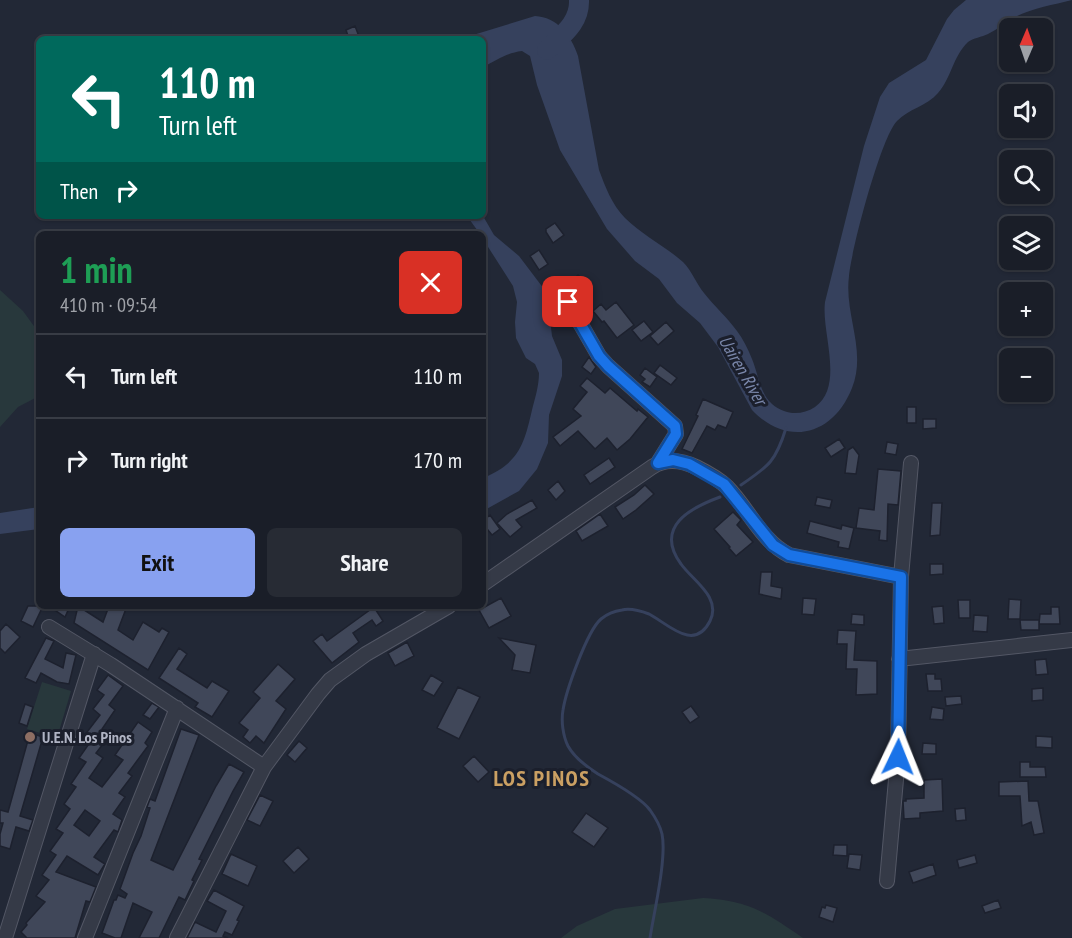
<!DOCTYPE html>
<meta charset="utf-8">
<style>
body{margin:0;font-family:"PT Sans Narrow",sans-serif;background:#272b34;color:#f1f3f6;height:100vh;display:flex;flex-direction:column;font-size:22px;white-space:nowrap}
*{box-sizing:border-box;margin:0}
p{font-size:20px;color:#9fa2a8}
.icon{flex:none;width:33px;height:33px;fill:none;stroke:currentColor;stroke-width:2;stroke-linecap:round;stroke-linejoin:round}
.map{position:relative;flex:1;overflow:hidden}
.drawer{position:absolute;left:36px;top:231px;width:450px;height:378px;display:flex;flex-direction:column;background:#1a1e28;border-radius:9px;box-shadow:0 2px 4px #0004,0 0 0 2px #383c45}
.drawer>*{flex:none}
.hud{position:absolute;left:36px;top:36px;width:450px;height:183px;border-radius:9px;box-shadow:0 2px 4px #0004,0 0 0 2px #383c45;background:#00695c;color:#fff;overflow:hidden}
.needle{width:39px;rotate:2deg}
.buttons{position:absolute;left:999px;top:18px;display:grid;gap:12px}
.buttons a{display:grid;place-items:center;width:54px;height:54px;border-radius:9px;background:#1a1e28;box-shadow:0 2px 4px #0004,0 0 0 2px #383c45;font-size:30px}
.pin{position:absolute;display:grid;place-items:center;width:51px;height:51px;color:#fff;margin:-26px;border-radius:12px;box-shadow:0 3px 9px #0006}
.me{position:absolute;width:66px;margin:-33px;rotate:2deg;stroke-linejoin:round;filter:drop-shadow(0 0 4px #0008)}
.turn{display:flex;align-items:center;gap:21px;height:126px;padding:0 24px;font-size:27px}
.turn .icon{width:78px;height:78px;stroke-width:2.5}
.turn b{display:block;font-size:42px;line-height:51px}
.then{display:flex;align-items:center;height:57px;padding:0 24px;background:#0003;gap:12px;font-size:22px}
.round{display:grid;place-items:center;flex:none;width:63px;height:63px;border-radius:9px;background:#272b34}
.summary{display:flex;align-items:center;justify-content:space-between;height:102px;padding:0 24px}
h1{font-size:36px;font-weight:600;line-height:45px;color:#1e9e55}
.cta{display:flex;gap:12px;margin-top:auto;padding:12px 24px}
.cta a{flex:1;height:69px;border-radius:9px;background:#88a1f0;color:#111;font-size:24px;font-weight:600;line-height:69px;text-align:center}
.cta a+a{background:#272b34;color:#f1f3f6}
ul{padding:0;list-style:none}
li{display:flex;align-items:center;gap:18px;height:84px;padding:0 24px;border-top:2px solid #383c45}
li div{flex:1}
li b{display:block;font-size:22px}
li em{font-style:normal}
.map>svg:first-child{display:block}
.green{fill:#28383c}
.water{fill:#36415d}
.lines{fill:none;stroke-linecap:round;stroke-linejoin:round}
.stream{stroke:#36415d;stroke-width:3}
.river{stroke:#36415d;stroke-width:20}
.building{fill:#404759;stroke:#1d212e;stroke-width:1.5;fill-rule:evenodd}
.street-casing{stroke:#535765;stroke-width:16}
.street{stroke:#353a47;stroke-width:14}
.route-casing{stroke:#114b97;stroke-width:15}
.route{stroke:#1a73e8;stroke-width:10}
.education-dot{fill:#8d6e63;stroke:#1b1f2c;stroke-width:2}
.labels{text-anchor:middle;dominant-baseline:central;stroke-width:6;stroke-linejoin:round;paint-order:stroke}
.poi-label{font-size:16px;font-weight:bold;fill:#b0b4c4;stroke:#1b1f2c;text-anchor:start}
.water-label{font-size:18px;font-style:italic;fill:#7a87aa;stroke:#1b1f2c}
.district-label{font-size:22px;font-weight:bold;letter-spacing:1.5px;fill:#cba063;stroke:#1b1f2c}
</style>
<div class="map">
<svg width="1072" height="938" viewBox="0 0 1072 938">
<rect width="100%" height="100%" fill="#222836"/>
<path class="green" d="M0 290 23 311 39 333V396L18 407 0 427Z
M42 682 71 691 57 738 27 729Z
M703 898C750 901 765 912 803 938H561L577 926 615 909Z"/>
<path class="water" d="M966 0H1072C1053 5 1033 8 1015 17 1006 22 998 29 988 34 982 37 973 38 968 42 953 56 951 79 938 93 927 106 908 109 897 121 881 137 851 251 849 276 844 315 867 350 852 388 833 436 787 447 752 410L718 347 700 323 677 303 659 279 635 261 607 229 560 150 537 85 530 56 522 51C506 53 497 60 483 67V39H460L535 16C557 17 571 35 578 56L599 170C605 186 612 205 625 218 642 235 665 246 683 262 692 271 696 283 704 293 714 306 727 317 737 331 743 339 748 349 752 359 758 373 760 394 772 404 785 415 801 416 815 407 845 386 821 332 825 302L864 146 880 97 889 83 926 60 947 19 954 10Z
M467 216H483L494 235 519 256 547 293 552 336 562 360V376L549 415 548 443 537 469 519 491 483 511V478C519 463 524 445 532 410 535 398 539 386 539 373L535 364 526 358 516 338 515 322 517 302 513 286 483 239V234H480Z
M39 507V529L0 534V513Z"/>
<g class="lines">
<path class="stream" d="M741 485C769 466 776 461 786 428
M650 938C654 912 667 858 662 834 660 825 655 817 650 810 641 798 611 781 598 774 587 767 574 757 568 746 563 736 561 721 563 710 566 691 587 631 601 619 607 614 615 611 622 610 630 608 641 611 649 614 667 623 694 653 710 621 722 597 692 580 681 564 654 527 690 508 720 497"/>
<path class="river" d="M547 50C562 35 580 23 579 0"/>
</g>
<path class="building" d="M355 26 360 39H349L346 30Z
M555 223 564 235 553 243 546 232V229Z
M539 250 548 264 539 270 530 256Z
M578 275 585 282 572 294 566 286Z
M616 302 634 325 617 338 604 321 602 322 593 311 601 304 606 310Z
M644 321 653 332 641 341 632 330Z
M666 322 674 331 658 345 650 336Z
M589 357 596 367 591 374 582 367Z
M660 365 677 378 671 385 654 373Z
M645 368 657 377 650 387 642 382 645 379 640 375Z
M587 378 605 393 610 388 637 411 638 409 648 417 630 439 617 450 607 438 595 449 578 431 560 446 553 437 581 416 573 409 587 392 580 386Z
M703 399 733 412 726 428 718 425 715 430 707 426 692 453 682 449 698 416 696 415Z
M907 407H916V423H907Z
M923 419H936V428L923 429Z
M839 439 845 448 831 457 825 448Z
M887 442 898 444 896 455 885 453Z
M853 447 859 455 856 474 845 473 848 450Z
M609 458 615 467 590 484 584 475Z
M878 469 901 471 898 505 888 504 887 541 879 540 880 531 856 528 859 508 874 510Z
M558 481 565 491 556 500 548 490Z
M645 485 654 494 636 510 623 519 615 507 634 495Z
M817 497 832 500 830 508 815 505Z
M532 500 537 508 516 520 522 527 510 537 497 523 507 514Z
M932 503H942L940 535 930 536Z
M733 512 741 520 737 525 753 542 736 556 729 548 730 547 714 529Z
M600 514 608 526 582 541 576 531Z
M490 515 500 529 492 535 483 524V521Z
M810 521 841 529 842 525 854 528 849 549 838 547 839 542 807 533Z
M930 564H943V574L930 575Z
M761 572H772L771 586 782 588 781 599 759 594Z
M501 598 511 616 489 628 479 610Z
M803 598 816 599 814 615 802 614Z
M1009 599 1021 600 1020 619H1008Z
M958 600H970V618H959Z
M28 606H43L33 627 21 621Z
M49 606H70L65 617Z
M78 606 103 622 109 606H127L118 630 133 640 143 622 159 632 162 628 169 632 148 670 74 623Z
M943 606 944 623 934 624 932 607Z
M374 607 383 621 376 626 372 620 353 633 359 642 332 663 313 641 322 634 327 641Z
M1051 607H1059L1060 624H1039L1040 614H1051Z
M852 614 864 615V625L851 624Z
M974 615 988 616 987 632 973 631Z
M1020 620H1039V630H1021Z
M6 624 20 637 5 653 0 648V631Z
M838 630 856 631 854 660 877 661V694L856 695 857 669H846L847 644H837Z
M46 638 54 641 45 659 63 668 66 653 76 655 69 684 57 682 41 673 36 683 25 678Z
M499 638 536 645 530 673 512 670 515 655Z
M407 642 414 656 395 666 388 653Z
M179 648 187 654 177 669 207 688 212 681 229 691 212 717 195 707 198 703 159 678Z
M1046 659 1048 674 1036 675 1035 660Z
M278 664 295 679 276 701 286 709 264 743 256 736 250 743 243 737 248 730 239 723 260 698 253 692Z
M926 674H935V679H941L942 691H928Z
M108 675 123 686 109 705 115 710 102 729 110 735 96 753 103 758 89 778 102 787 123 760 115 755 138 722 152 732 145 743 148 746 128 773 132 776 119 793 125 797 113 814 122 820 118 832 114 830 94 857 105 864 98 875 67 856 56 872 96 887 90 902 86 901 75 938H27L21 932 27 925 26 923 45 902 36 896 49 880 42 875 56 855 50 851 63 833 56 829 70 809 64 804 76 787 71 784 86 762 79 758 91 741 84 736 100 715 93 709 104 695 97 690ZM85 810 100 821 89 836 74 825Z
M431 675 443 682 434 696 422 690Z
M458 687 480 697 459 739 437 728Z
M1043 688V700L1032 701V689Z
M961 696 962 704 946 706 945 697Z
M152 703 159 707 150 719 143 715Z
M25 704 33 707 27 726 19 723Z
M691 706 699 717 690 723 682 712Z
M932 707 944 709 943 720 930 719Z
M181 729 199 735 151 860 173 870 216 786 229 764 244 772 233 791 199 859 202 860 192 880 194 881 185 900 179 897 159 938H139L152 912 133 903 121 938H115L102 933 114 900H116L118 895 125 898 127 894 120 889 133 853 141 836 150 808 147 807 150 799 155 801Z
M30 733 43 737 20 816 33 820 29 831 16 827 10 849 0 846V834L3 823H0V810L8 812Z
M1036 736 1052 737V748L1036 747Z
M299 741 307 748 295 762 287 755Z
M923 743 936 744V754H922Z
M474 756 489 772 478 782 463 766Z
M1020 762H1030V767H1045L1046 777H1020Z
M942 779 943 811 920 813V818L904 819 903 801H906V799L924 798V780Z
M1028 781 1029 801H1038L1044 833 1034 835 1031 822 1022 826 1020 796H999V782Z
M260 795 273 801 260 826 247 820Z
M965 808 966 820 956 821 955 809Z
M586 813 608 828 594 847 572 832Z
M834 845H847V856L833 855Z
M298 847 309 859 294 873 283 861Z
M231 854 257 866 248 886 222 874Z
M849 854 862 855 860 870 847 868Z
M975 855 977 863 959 868 957 860Z
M933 864 936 875 913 883 909 872Z
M214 890 244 906 237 920 239 921 232 935 225 932 223 936 228 938H187L195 922 216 932 226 911 207 901Z
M998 900 1001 908 985 913 982 906Z
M826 905 837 908 833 922 819 917 822 907 825 908Z"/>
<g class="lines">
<g class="street-casing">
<path id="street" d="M568 302 599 356 608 366 675 426 676 434 658 463
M483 584 652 467C666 458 681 460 696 467 706 472 718 478 727 487 748 508 761 541 789 555L901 577
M49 627 111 665 264 767
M899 659 1072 640
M887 881 898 757 901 577 911 463
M5 938 94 654
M85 938 177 708
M177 938 264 767 318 694 330 680 366 654 449 606"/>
</g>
<use href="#street" class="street"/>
</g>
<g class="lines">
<g class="route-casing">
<path id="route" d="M568 302 599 356 608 366 675 426 676 434 658 463 673 460 689 464 724 484 773 545 789 555 901 577 898 757"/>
</g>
<use href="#route" class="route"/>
</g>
<circle class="education-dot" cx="30" cy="737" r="6"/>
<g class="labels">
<g class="poi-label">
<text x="42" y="737">U.E.N. Los Pinos</text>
</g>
<g class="water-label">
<text transform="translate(743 370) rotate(60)">Uairen River</text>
</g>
<g class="district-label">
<text x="542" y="778">LOS PINOS</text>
</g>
</g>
</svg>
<div class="buttons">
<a><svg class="needle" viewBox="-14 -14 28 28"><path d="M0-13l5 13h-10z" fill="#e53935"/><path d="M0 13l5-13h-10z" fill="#9fa2a8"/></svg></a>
<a><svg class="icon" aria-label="sound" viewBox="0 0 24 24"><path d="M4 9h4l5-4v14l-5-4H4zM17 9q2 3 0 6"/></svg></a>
<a><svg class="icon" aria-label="search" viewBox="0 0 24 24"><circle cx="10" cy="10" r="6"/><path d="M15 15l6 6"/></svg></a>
<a><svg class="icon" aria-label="layers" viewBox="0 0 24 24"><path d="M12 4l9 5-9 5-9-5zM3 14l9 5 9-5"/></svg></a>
<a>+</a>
<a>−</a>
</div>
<div class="pin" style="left:568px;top:302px;background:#d93025"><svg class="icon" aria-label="arrive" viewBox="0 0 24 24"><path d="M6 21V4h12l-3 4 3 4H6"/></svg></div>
<svg class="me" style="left:898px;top:757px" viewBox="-20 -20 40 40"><path d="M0-17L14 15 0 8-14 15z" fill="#1a73e8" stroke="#fff" stroke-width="4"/></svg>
<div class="hud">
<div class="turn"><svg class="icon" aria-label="left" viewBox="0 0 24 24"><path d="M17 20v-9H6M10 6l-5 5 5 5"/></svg><div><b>110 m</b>Turn left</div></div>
<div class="then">Then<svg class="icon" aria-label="right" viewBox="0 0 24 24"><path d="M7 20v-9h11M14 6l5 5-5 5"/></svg></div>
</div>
<section class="drawer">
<div class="summary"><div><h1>1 min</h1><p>410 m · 09:54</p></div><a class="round" style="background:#d93025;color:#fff"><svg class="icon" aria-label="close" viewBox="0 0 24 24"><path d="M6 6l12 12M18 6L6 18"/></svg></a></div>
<ul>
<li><svg class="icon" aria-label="left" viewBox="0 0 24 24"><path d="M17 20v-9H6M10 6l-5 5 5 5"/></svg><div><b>Turn left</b></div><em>110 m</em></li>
<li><svg class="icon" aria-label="right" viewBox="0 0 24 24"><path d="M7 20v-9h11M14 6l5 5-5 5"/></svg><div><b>Turn right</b></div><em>170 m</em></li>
</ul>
<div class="cta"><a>Exit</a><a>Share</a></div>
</section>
</div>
